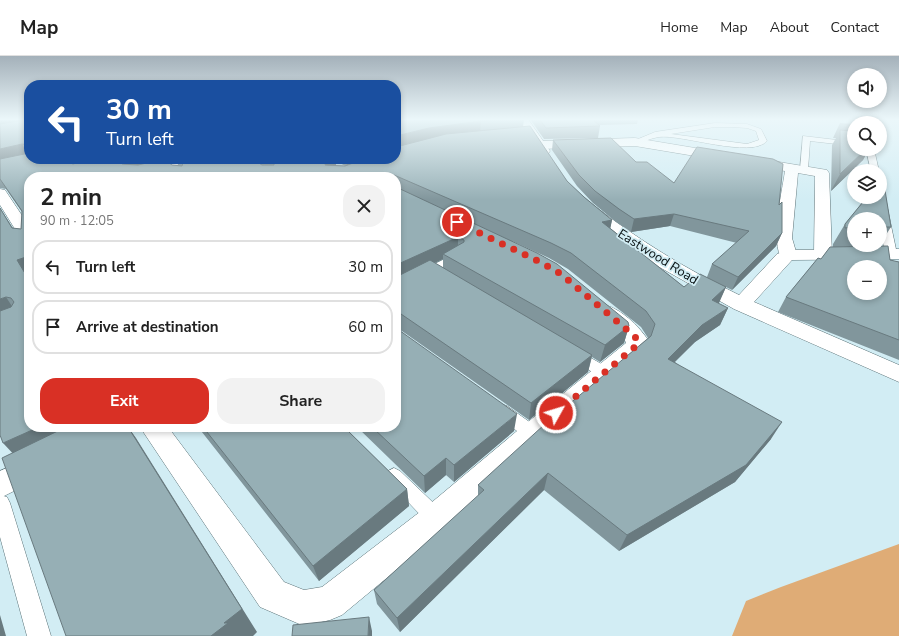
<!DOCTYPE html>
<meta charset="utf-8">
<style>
body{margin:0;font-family:"Nunito Sans",sans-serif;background:#f2f2f2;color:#222;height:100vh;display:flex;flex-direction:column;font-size:15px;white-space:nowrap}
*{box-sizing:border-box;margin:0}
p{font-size:13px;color:#767676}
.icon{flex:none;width:22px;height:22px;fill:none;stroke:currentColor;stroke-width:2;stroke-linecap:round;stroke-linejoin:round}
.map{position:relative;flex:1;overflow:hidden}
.sheet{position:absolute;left:24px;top:116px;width:377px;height:260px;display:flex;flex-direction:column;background:#fff;border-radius:16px;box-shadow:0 2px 6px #0003}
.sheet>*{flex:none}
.hud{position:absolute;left:24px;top:24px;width:377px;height:84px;border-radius:16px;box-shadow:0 2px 6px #0003;background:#1a4fa0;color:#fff;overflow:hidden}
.tools{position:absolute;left:847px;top:12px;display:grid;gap:8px}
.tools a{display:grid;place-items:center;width:40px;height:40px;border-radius:50%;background:#fff;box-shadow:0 2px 6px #0003;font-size:20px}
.pin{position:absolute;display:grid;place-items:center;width:34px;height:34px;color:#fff;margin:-17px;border:2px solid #fff;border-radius:50%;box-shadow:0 1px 4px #0007}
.me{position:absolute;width:44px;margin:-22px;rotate:51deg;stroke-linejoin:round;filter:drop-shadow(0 0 3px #0008)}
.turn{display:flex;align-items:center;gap:14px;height:84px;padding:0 16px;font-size:18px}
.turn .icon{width:52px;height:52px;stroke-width:2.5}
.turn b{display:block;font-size:28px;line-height:34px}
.round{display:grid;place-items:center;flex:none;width:42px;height:42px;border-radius:16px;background:#f2f2f2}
.headline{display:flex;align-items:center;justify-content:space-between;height:68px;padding:0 16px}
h1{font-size:24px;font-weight:700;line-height:30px}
.cta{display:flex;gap:8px;margin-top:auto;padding:8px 16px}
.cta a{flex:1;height:46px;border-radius:16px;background:#d93025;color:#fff;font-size:16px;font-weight:700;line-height:46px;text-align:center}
.cta a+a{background:#f2f2f2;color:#222}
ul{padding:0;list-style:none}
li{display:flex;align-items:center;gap:12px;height:54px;margin:0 8px 6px;padding:0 8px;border:2px solid #e0e0e0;border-radius:16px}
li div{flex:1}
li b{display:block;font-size:15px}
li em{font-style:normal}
header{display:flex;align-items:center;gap:24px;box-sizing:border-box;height:56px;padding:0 20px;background:#fff;border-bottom:1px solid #e0e0e0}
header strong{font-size:19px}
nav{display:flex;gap:22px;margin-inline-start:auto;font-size:14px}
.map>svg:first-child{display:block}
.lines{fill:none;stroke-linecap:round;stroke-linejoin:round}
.river{fill:#dfac76;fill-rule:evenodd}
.lane-casing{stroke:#5a7277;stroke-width:1}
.street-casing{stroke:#5a7277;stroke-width:1}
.secondary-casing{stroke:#5a7277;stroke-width:1}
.lane{fill:#fff;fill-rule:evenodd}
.street{fill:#fff;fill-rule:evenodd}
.secondary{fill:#fff;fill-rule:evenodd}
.wall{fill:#81969c;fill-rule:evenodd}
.shaded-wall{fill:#697a7f}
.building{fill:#96afb5;stroke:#697a7f;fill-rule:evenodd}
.route{stroke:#d93025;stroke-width:7;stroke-dasharray:0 12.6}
.labels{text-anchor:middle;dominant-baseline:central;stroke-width:3.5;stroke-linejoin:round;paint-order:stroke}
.street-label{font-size:13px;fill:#0a1315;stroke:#d2edf4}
</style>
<header>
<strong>Map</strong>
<nav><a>Home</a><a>Map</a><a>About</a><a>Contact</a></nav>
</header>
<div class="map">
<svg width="899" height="580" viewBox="0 0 899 580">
<rect width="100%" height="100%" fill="#d2edf4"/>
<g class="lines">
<path class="river" d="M899 488V580H732L746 545 781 531Z"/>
<g class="lane-casing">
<path id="lane" d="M715 67 747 68 761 73 767 85C751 103 682 78 659 81 651 82 643 86 635 88L631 86 655 76ZM715 71H732L747 72 756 75 759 84 747 88 671 78Z
M803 80 854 86V90L810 85 808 114 804 117 800 114Z
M866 93H874L879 115H871Z
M64 103H72L81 113 85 111 89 114 82 118H76Z
M191 103H204L203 105 143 121H129L130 119Z
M880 138 885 141 897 198 891 201 885 198 875 141H880Z
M457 197 463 200 461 202 396 236V227Z
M574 293 579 295 610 313 612 317 610 321 605 322 600 321 569 301 567 298 569 295Z
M501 348 507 350 538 372 540 377 538 382 532 384 526 382 495 358 493 354 495 350Z
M394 412 400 415 443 456 446 462 443 468 436 471 429 468 388 425 385 420 388 415Z
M0 439 7 441 10 447 51 580H27L0 481Z"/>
</g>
<g class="street-casing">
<path id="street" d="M635 82 827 114 829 117 832 199 829 203 823 204 817 203 814 199 815 120 798 117 792 182 797 199 794 203 788 204 782 203C770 186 782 136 785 115L635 90 540 93 536 92 534 89 536 86 540 85Z
M0 133 5 134 29 170V187L23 186 0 149Z
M605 249C621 253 639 270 648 284L647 290 644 295 541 384 447 472 342 559 330 564 304 570 260 551 140 371H168L284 526 304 534 322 531 425 452 523 370 626 287 624 282 598 259 595 255 598 251Z
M36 399 46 403 50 411 46 419 0 442V415Z"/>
</g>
<g class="secondary-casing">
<path id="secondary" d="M518 63H528L550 95 548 98H540Z
M588 147 593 149C640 185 686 213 739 239L777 198 788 194 899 193V203L792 204 754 246 899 309V326L734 253 654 208 617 183 583 155 580 152 583 149Z"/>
</g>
<use href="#lane" class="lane"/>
<use href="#street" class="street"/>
<use href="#secondary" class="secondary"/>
</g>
<path class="wall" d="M0 63H29V103L68 106 73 108 77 107 73 103H396V63H524L523 71 567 125 584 141 612 164 610 172 684 231 707 221 712 208 737 187 670 170 631 176 616 166 593 147 577 130 552 94 553 84 636 106 674 127 779 149 782 177 776 190 732 234 726 231 718 248 728 252 720 269 695 286 675 306 771 383 735 426 619 495 544 434 400 576 377 548 374 534 478 440V429L648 282 641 271 568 213 549 202 512 185 629 270 624 287 600 306 592 301 588 316 529 364 402 275 399 274 514 375 454 426 446 419 425 437 357 371H396V121H29V218L27 219 29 371 257 576 12 397 0 152 13 172 21 173 22 156 6 133 0 132ZM335 104 345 110 336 109ZM177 105 178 109H172L170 107ZM443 203V212L435 207Z
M530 63H638L637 68 599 69 600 70 598 82 544 83Z
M840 67 854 68V93H869L863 104 831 135 832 89 836 82H833Z
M883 122 891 171 880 188V163H854V189H879L878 190H888L890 204 899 206V304L778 256 786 241 818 202 821 203 830 191H833V188L845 168 867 141H880V126ZM854 211H880V237H854Z
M198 371H344L407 433 409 450 319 525Z"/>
<path class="shaded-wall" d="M0 63H26L0 75Z
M481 65 480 76 396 92V80L429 72Z
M22 88 29 101 0 106V93Z
M866 93H869L863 104 831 135 840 118Z
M77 103H113L82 111Z
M131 103H176L177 105 130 118 122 108 124 105Z
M330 103H335L337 114 325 109 327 104Z
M346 103H368L347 110Z
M674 158 670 170 631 176 634 163Z
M612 164 609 179 602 166Z
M782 177 776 190 732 234 738 221Z
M458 181V196L443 198V203L396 225V209Z
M29 200V218L27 219 29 223V224L17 204Z
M726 231 719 247 705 261 712 244Z
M6 241 17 258 0 264V243Z
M728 252 720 269 695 286 661 319 668 303 702 269Z
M629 270 624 287 600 306 605 289Z
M592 299 588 316 529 364 531 347Z
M517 358 514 375 454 426V409Z
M782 366 771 383 735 426 619 495 627 479Z
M39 371H88L19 404 3 387Z
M128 371 136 382 257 576 253 580H211Z
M446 402V419L425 437 424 420Z
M548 417 544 434 400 576 397 562Z
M407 433 409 450 319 525 313 510Z
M0 559 6 580H0Z
M369 561 372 575V580H368Z"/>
<path class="building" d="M24 63H29V89L22 88 0 93V68L23 64Z
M396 63H521L481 65 429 72 396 80Z
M539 63H592L600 70 546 72Z
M530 70 567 125 584 141 612 164 602 166 684 231 700 218 726 231 712 244 728 252 702 269 668 303 782 366 746 409 627 479 548 417 397 562 374 534 484 434 478 429 545 368 651 280 655 268 646 255 571 197 551 187 394 119V121H29V200L17 204 29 224V371H39L3 387 0 379V255L11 251 14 246 11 242 6 241 0 243V152L12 172 21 173 22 155 0 123V103L29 97V103H66L68 106 73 108 91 103H131L124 105 122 108 138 109 164 103 172 109 182 110 183 107 178 103H252L262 109H274V107L268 103H330L327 104 325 109 345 110 364 103H396V91L446 78Z
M840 74 854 75V93H866L840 118Z
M611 82 636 106H647L674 127 697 91 773 103 783 108 779 149 782 146V177L738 221 712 208 749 175 674 158 634 163 619 153 595 135 579 119 553 84Z
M883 122 891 171H880V163H854V171L845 172V168L867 141H880V126Z
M396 131 537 197 557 208 628 266 629 270 605 289 443 198 464 186V184L458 181 396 209Z
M888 190 890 204 899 206V284L786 241 818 202 821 203 830 191ZM854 211H880V237H854Z
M430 204 592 299 531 347 401 258H396V221Z
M396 272 517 358 454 409 446 402 424 420 372 371H396Z
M66 371H128L242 553 224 567H228L211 580H66L2 402Z
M203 371H344L407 433 313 510Z
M369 561 368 580H292L293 569Z"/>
<linearGradient id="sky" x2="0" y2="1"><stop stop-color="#a4b1ba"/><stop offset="0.44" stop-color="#ebf7fa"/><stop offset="1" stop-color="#ebf7fa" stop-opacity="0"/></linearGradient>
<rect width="899" height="144" fill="url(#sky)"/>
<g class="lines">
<path class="route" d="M457 166 542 207 561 218 632 278 638 284 636 290 556 357"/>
</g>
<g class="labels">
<g class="street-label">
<text transform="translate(658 201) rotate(32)">Eastwood Road</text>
</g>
</g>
</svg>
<div class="tools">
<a><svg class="icon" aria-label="sound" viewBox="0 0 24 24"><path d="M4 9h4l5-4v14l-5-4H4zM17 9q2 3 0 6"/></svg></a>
<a><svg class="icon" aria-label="search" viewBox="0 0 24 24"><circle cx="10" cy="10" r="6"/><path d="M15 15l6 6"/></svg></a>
<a><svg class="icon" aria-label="layers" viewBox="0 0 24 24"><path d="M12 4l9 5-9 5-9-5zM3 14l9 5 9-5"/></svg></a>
<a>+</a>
<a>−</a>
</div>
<div class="pin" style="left:457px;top:166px;background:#d93025"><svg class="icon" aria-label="arrive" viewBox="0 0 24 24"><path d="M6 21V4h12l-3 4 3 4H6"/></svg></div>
<svg class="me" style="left:556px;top:357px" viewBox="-20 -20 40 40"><circle r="17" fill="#d93025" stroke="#fff" stroke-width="3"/><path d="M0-11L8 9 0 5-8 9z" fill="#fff"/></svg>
<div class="hud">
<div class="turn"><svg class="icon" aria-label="left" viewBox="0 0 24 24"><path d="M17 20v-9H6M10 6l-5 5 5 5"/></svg><div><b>30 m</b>Turn left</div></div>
</div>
<section class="sheet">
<div class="headline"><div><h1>2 min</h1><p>90 m · 12:05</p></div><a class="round"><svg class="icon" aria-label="close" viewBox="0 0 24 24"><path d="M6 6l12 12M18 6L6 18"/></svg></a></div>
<ul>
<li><svg class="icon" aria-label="left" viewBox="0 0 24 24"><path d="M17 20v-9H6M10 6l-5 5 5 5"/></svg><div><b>Turn left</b></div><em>30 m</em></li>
<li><svg class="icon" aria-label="arrive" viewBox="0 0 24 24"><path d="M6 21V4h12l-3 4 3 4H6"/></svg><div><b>Arrive at destination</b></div><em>60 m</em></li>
</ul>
<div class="cta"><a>Exit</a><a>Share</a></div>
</section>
</div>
